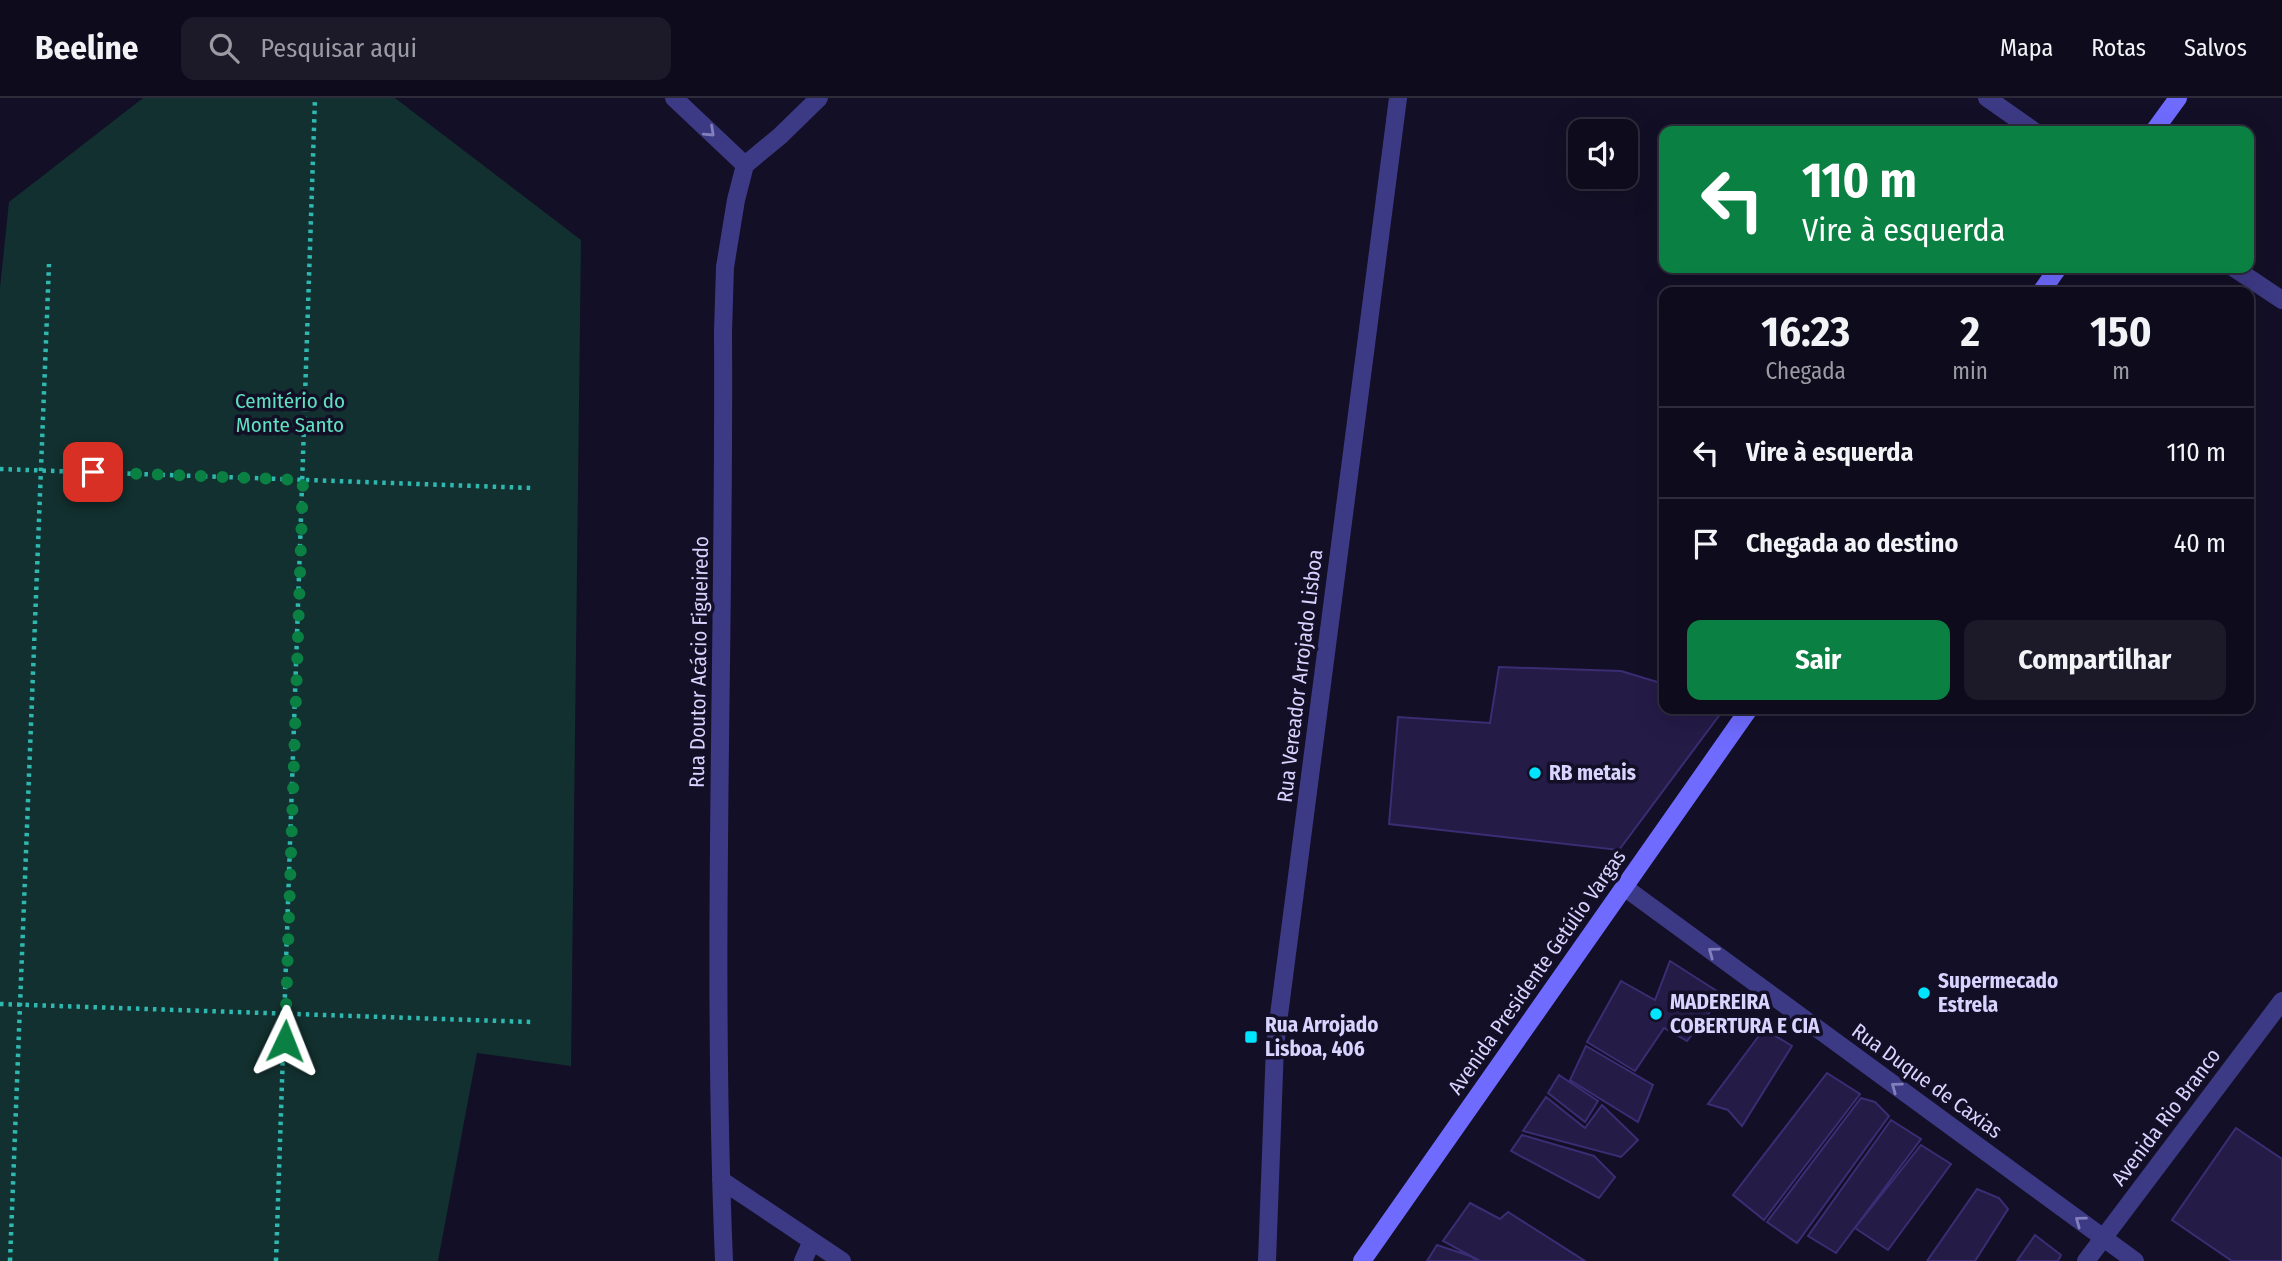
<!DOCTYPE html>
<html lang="pt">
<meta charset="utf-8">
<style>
body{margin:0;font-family:"Fira Sans Condensed",sans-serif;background:#1c1929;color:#f1f3f6;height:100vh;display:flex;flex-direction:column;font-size:26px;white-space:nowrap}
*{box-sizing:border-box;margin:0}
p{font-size:23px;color:#9b9ba3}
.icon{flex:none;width:38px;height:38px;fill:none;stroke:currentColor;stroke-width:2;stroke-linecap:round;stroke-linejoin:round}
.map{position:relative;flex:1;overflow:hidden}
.side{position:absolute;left:1659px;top:189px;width:595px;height:427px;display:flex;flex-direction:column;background:#0e0b1c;border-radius:14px;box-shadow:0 7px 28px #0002,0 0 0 2px #2e2b3b}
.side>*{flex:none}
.top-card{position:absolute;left:1659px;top:28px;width:595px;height:147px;border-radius:14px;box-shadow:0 7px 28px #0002,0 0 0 2px #2e2b3b;background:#0b8043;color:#fff;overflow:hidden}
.tools{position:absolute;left:1568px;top:21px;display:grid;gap:14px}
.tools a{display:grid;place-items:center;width:70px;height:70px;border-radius:14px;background:#0e0b1c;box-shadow:0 7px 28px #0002,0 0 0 2px #2e2b3b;font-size:35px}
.pin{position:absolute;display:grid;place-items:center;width:60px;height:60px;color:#fff;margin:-30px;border-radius:14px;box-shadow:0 4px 10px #0006}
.me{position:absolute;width:77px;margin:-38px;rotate:2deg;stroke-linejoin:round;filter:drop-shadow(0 0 5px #0008)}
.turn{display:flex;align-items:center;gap:24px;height:147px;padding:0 28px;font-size:32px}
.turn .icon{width:91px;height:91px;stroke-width:2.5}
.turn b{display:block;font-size:49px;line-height:60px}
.eta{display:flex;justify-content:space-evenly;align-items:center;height:119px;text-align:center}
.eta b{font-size:42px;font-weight:700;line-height:49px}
.button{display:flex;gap:14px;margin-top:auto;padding:14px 28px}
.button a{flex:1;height:80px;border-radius:14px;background:#0b8043;color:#fff;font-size:28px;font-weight:700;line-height:80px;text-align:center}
.button a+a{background:#1c1929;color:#f1f3f6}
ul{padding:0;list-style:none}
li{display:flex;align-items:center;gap:21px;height:91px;padding:0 28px;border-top:2px solid #2e2b3b}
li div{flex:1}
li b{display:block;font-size:26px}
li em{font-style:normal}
header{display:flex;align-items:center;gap:42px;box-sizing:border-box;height:98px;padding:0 35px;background:#0e0b1c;border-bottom:2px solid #2e2b3b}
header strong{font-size:33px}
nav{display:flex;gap:38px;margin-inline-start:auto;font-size:24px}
.search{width:490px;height:63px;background:#1c1929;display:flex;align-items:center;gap:18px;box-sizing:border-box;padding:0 24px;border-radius:14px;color:#9b9ba3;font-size:26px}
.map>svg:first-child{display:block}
.green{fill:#12302f}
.building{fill:#241b47;stroke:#3b2d73;stroke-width:2}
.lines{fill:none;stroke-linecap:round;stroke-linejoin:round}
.path{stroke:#2fb8b0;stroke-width:4.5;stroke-dasharray:3.5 5;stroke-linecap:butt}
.minor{stroke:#3d3a85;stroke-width:18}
.tertiary{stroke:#3d3a85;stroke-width:18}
.secondary{stroke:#6f6bff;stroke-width:18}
.oneway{stroke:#837fbc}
.route{stroke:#0b8043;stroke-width:12;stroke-dasharray:0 21.6}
.poi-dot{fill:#00e5ff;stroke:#130f26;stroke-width:2.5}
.labels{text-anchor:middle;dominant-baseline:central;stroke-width:7;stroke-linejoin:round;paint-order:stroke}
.park-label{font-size:21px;fill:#5fe0c0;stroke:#130f26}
.street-label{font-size:21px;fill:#d9d4ff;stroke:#130f26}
.poi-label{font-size:21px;font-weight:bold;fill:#d9d4ff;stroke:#130f26;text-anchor:start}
</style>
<header>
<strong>Beeline</strong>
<div class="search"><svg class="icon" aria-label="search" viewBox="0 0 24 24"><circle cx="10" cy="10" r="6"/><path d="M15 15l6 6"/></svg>Pesquisar aqui</div>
<nav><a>Mapa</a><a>Rotas</a><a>Salvos</a></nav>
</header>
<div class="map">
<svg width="2282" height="1163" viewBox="0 0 2282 1163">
<rect width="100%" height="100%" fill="#130f26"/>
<path class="green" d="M143 0H395L581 142 571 968 477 955 438 1163H0V190L9 104Z"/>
<path class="building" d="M1499 569 1621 573 1664 586V611H1724L1619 752 1389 726 1398 619 1490 625Z
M1670 863 1723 897 1687 943 1664 930 1635 973 1587 944 1621 883 1655 902Z
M1764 931 1792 948 1742 1028 1728 1012 1708 1006Z
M1586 948 1653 987 1638 1024 1570 982Z
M1827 975 1860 996 1764 1122 1733 1097Z
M1559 977 1598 1003 1585 1024 1548 995Z
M1546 999 1585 1030 1602 1007 1638 1042 1621 1059 1523 1033Z
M1861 1000 1875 1004 1889 1018 1797 1145 1767 1124Z
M1891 1022 1921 1041 1836 1155 1808 1138Z
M2236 1030 2282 1061V1163H2232L2172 1122Z
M1522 1037 1594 1058 1615 1079 1599 1100 1511 1053Z
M1921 1047 1951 1066 1888 1152 1855 1130Z
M1977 1091 1999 1100 2008 1111 1975 1163H1927Z
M1470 1105 1500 1121 1508 1114 1585 1163H1480L1443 1143Z
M2035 1137 2061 1157 2058 1163H2017Z
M1437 1147 1470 1158 1478 1163H1427Z"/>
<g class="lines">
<path class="path" d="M0 371 531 390
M0 906 531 924
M10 1163 49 166
M276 1163 315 0"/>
<path class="minor" d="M674 0 745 67
M1624 789 2135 1163
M721 1082 842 1163
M724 1163C711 854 725 544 723 234L725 169 736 102 745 67 780 38 819 0
M803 1163 812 1143
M1267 1163 1275 948 1398 0
M2086 1163 2282 903"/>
<path class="tertiary" d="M1987 0 2034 33
M2234 170 2282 202"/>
<path class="secondary" d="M2154 33 2178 0
M2041 194 2058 170
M1362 1163 1749 611"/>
</g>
<defs><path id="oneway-chevron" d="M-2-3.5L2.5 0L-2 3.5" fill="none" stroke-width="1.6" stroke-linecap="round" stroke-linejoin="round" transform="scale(1.75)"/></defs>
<g class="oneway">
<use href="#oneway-chevron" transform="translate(710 34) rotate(43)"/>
<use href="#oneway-chevron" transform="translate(1713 854) rotate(-144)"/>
<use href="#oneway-chevron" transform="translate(1896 989) rotate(-144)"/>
<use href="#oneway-chevron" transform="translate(2080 1123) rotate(-144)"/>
</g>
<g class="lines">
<path class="route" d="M93 374 303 382 285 943"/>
</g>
<g class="poi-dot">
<circle cx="1535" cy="675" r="7"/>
<circle cx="1924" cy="895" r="7"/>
<circle cx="1656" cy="916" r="7"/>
<rect x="1244" y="932" width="14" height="14" rx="3.5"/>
</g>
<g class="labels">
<g class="park-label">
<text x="290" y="303">Cemitério do<tspan x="290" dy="24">Monte Santo</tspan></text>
</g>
<g class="street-label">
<text transform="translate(699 564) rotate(-89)">Rua Doutor Acácio Figueiredo</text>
<text transform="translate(1300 578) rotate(-83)">Rua Vereador Arrojado Lisboa</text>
<text transform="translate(1537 874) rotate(-55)">Avenida Presidente Getúlio Vargas</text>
<text transform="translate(1927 983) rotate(36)">Rua Duque de Caxias</text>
<text transform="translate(2166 1019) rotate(-53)">Avenida Rio Branco</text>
</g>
<g class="poi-label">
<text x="1549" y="675">RB metais</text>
<text x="1938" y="883">Supermecado<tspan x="1938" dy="24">Estrela</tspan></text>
<text x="1670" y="904">MADEREIRA<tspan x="1670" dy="24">COBERTURA E CIA</tspan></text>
<text x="1265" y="927">Rua Arrojado<tspan x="1265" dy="24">Lisboa, 406</tspan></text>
</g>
</g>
</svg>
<div class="tools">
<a><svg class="icon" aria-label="sound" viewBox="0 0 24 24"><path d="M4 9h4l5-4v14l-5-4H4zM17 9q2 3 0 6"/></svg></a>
</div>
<div class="pin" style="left:93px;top:374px;background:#d93025"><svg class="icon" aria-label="arrive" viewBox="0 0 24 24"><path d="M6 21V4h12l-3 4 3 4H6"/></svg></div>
<svg class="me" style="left:285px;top:943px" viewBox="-20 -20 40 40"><path d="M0-17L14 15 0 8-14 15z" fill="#0b8043" stroke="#fff" stroke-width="4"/></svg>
<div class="top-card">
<div class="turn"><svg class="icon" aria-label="left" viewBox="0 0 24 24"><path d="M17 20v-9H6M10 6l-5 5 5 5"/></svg><div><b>110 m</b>Vire à esquerda</div></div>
</div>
<section class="side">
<div class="eta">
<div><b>16:23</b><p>Chegada</p></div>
<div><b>2</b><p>min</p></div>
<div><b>150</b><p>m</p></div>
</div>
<ul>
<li><svg class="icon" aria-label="left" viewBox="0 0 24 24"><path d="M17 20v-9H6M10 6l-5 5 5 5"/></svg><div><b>Vire à esquerda</b></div><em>110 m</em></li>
<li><svg class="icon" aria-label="arrive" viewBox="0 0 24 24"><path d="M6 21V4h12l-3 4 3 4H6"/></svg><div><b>Chegada ao destino</b></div><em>40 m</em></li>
</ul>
<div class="button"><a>Sair</a><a>Compartilhar</a></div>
</section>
</div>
